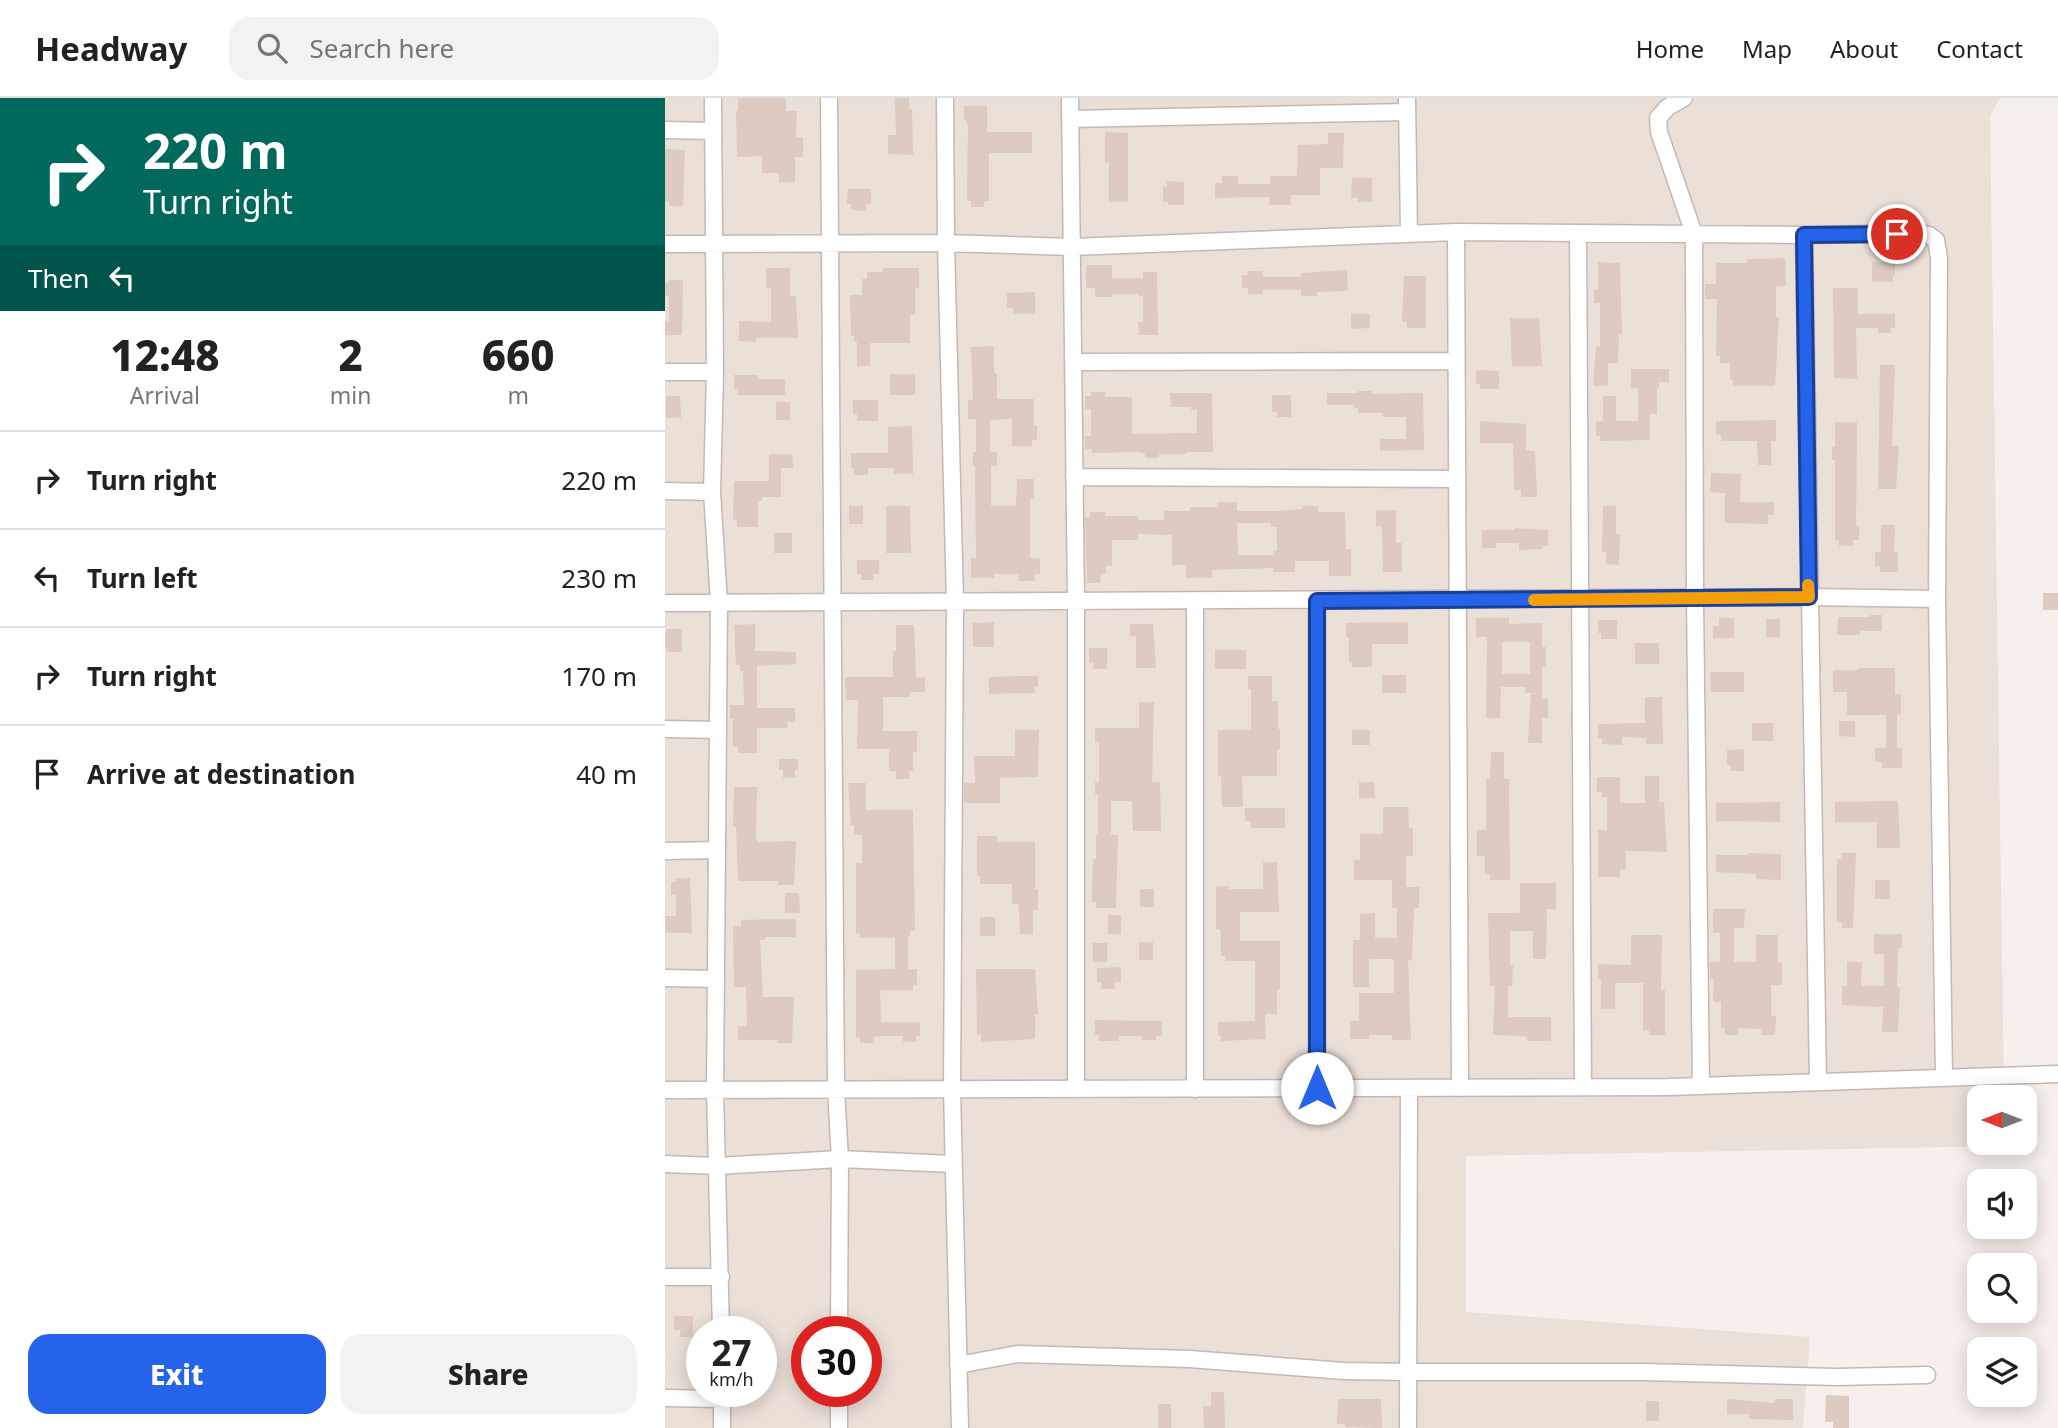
<!DOCTYPE html>
<style>
body{margin:0;font-family:"Noto Sans",sans-serif;background:#f2f2f2;color:#222;height:100vh;display:flex;flex-direction:column;font-size:26px;white-space:nowrap}
*{box-sizing:border-box;margin:0}
p{font-size:23px;color:#767676}
.icon{flex:none;width:38px;height:38px;fill:none;stroke:currentColor;stroke-width:2;stroke-linecap:round;stroke-linejoin:round}
.map{position:relative;flex:1;overflow:hidden}
.sheet{display:flex;flex-direction:column;background:#fff;width:665px}
.sheet>*{flex:none}
.guide{background:#00695c;color:#fff;overflow:hidden}
.needle{width:46px;rotate:270deg}
.tools{position:absolute;left:1302px;top:987px;display:grid;gap:14px}
.tools a{display:grid;place-items:center;width:70px;height:70px;border-radius:14px;background:#fff;box-shadow:0 4px 18px #0003;font-size:35px}
.speed{position:absolute;left:21px;top:1218px;display:flex;gap:14px;font-size:35px;font-weight:700;text-align:center}
.speed>*{display:grid;place-content:center;width:91px;height:91px;border-radius:50%;background:#fff;box-shadow:0 4px 18px #0003;line-height:1}
.speed small{font-size:18px;font-weight:400}
.speed .limit{border:10px solid #d22;background:#fff;color:#111}
.pin{position:absolute;display:grid;place-items:center;width:60px;height:60px;color:#fff;margin:-30px;border:4px solid #fff;border-radius:50%;box-shadow:0 2px 7px #0007}
.me{position:absolute;width:77px;margin:-38px;rotate:0deg;stroke-linejoin:round;filter:drop-shadow(0 0 5px #0008)}
.turn{display:flex;align-items:center;gap:24px;height:147px;padding:0 28px;font-size:32px}
.turn .icon{width:91px;height:91px;stroke-width:2.5}
.turn b{display:block;font-size:49px;line-height:60px}
.then{display:flex;align-items:center;height:66px;padding:0 28px;background:#0003;gap:14px;font-size:26px}
.eta{display:flex;justify-content:space-evenly;align-items:center;height:119px;text-align:center}
.eta b{font-size:42px;font-weight:800;line-height:49px}
.button{display:flex;gap:14px;margin-top:auto;padding:14px 28px}
.button a{flex:1;height:80px;border-radius:21px;background:#2563eb;color:#fff;font-size:28px;font-weight:800;line-height:80px;text-align:center}
.button a+a{background:#f2f2f2;color:#222}
ul{padding:0;list-style:none}
li{display:flex;align-items:center;gap:21px;height:98px;padding:0 28px;border-top:2px solid #e0e0e0}
li div{flex:1}
li b{display:block;font-size:26px}
li em{font-style:normal}
header{display:flex;align-items:center;gap:42px;box-sizing:border-box;height:98px;padding:0 35px;background:#fff;border-bottom:2px solid #e0e0e0}
header strong{font-size:33px}
nav{display:flex;gap:38px;margin-inline-start:auto;font-size:24px}
.search{width:490px;height:63px;background:#f2f2f2;display:flex;align-items:center;gap:18px;box-sizing:border-box;padding:0 24px;border-radius:21px;color:#767676;font-size:26px}
main{display:flex;flex:1;min-height:0}
.map>svg:first-child{display:block}
.residential{fill:#ebe0d8;fill-rule:evenodd}
.building{fill:#ddcac1;fill-rule:evenodd}
.lines{fill:none;stroke-linecap:round;stroke-linejoin:round}
.minor-casing{stroke:#c7b7af;stroke-width:19}
.minor{stroke:#fff;stroke-width:16}
.route-casing{stroke:#184099;stroke-width:18}
.route{stroke:#2563eb;stroke-width:12}
.slow{stroke:#f59e0b;stroke-width:12}
</style>
<header>
<strong>Headway</strong>
<div class="search"><svg class="icon" aria-label="search" viewBox="0 0 24 24"><circle cx="10" cy="10" r="6"/><path d="M15 15l6 6"/></svg>Search here</div>
<nav><a>Home</a><a>Map</a><a>About</a><a>Contact</a></nav>
</header>
<main>
<section class="sheet">
<div class="guide">
<div class="turn"><svg class="icon" aria-label="right" viewBox="0 0 24 24"><path d="M7 20v-9h11M14 6l5 5-5 5"/></svg><div><b>220 m</b>Turn right</div></div>
<div class="then">Then<svg class="icon" aria-label="left" viewBox="0 0 24 24"><path d="M17 20v-9H6M10 6l-5 5 5 5"/></svg></div>
</div>
<div class="eta">
<div><b>12:48</b><p>Arrival</p></div>
<div><b>2</b><p>min</p></div>
<div><b>660</b><p>m</p></div>
</div>
<ul>
<li><svg class="icon" aria-label="right" viewBox="0 0 24 24"><path d="M7 20v-9h11M14 6l5 5-5 5"/></svg><div><b>Turn right</b></div><em>220 m</em></li>
<li><svg class="icon" aria-label="left" viewBox="0 0 24 24"><path d="M17 20v-9H6M10 6l-5 5 5 5"/></svg><div><b>Turn left</b></div><em>230 m</em></li>
<li><svg class="icon" aria-label="right" viewBox="0 0 24 24"><path d="M7 20v-9h11M14 6l5 5-5 5"/></svg><div><b>Turn right</b></div><em>170 m</em></li>
<li><svg class="icon" aria-label="arrive" viewBox="0 0 24 24"><path d="M6 21V4h12l-3 4 3 4H6"/></svg><div><b>Arrive at destination</b></div><em>40 m</em></li>
</ul>
<div class="button"><a>Exit</a><a>Share</a></div>
</section>
<div class="map">
<svg width="1393" height="1330" viewBox="0 0 1393 1330">
<rect width="100%" height="100%" fill="#f7efeb"/>
<path class="residential" d="M0 0H1335L1325 18 1339 999H1314V1045H1339V1048L801 1058V1214L1145 1239 1138 1330H0ZM37 1234H96V1293H37ZM142 1234H201V1293H142Z"/>
<path class="building" d="M73 0H121V13H132L131 39H138V59H130V84H114V75H97V58L72 59 71 13H73Z
M230 0H244V11H247L248 57 223 56V37H231Z
M299 8H322V34H367V55H324V103H319V109H306V103H302L303 28 301 22H299Z
M440 34 463 35V104H444V65H440Z
M663 35H679L678 70H655V97H626V107H604V99L550 100V85H557V78H573V86H605V78H632L633 47 663 46Z
M0 51 20 52 18 108H4V104H0Z
M687 80H707V104H693V100H686Z
M502 83 519 84V107H503V104H498V89H502Z
M183 91H206V106H201V113L186 112V106H182Z
M1120 160 1121 188H1111V219H1114L1110 288H1068V282H1065V265H1055V258H1051L1052 201H1040V186H1051V165H1082V161Z
M933 164 955 165 957 236H954L953 265H943V288H928L931 249H935V205H929V192H933Z
M1207 164H1230V178H1228V184H1207Z
M421 167H447V180H478V174H492L493 237H474L473 224H478V198H473V196H447V199H430V190H421Z
M101 170H125V198H131L133 240H91V244L74 243V223L106 224V190H101Z
M218 170H254V190H250V217H245V245H205V268H192V244H189V238H186L185 197H197V181H202V174H218Z
M682 172 683 193 652 194V198H636V192H598V196H583V190H577V177H583L582 173H598V179H636V175Z
M739 178H761V230H742V224H737Z
M4 182H18L17 237H0V223H4V198H0V185H4Z
M1168 190H1193V216H1230V230H1226V235H1213V230H1191L1192 281 1169 280Z
M370 194V216H348V210H342V195Z
M686 216H705V230L686 231Z
M845 220H874L877 268H847Z
M329 248V275H332V301H369V327H372V342H367V348H347V321L325 322V354H332V368H326V408H351L352 381H369V401H365V460H375V476H370V483H354V476H329V480H306V460H311L310 368H308V354H311V321H303V302H308L306 249Z
M1215 267H1230L1227 348H1234L1231 391H1213Z
M966 271H1004V284H994V290H992V316H985V342L935 343V338H931V323H938V298H951V323H973V290H966Z
M811 272 834 273V291H815V286H811Z
M225 276H250V297H225Z
M69 277H93V281H120V297H72V291H69Z
M693 293H707V296L758 295 759 352 715 353V341H741V319H718V315H693V310H688V307H662V295H693Z
M426 294H440V299H467V336L532 335V312H526V309H506L505 295H547L548 354H521V356H494V360H480V356L474 354 427 355V351H420V338H426V311H420V298H426Z
M607 297H626V319H612V314H607Z
M1 298H15L16 320H1Z
M188 302H213V323H192V316H188Z
M111 304H125V322H111Z
M1111 322V343H1106V367H1093L1092 343H1056V337H1051V323Z
M815 323 861 326V352L870 353 872 399H856V392H849L848 345H815Z
M1170 324H1192L1191 428H1194V442H1188V448H1174V442H1170V362H1167V349H1170Z
M247 328 248 376H229V370H203V377H189V370H186V355H223V329Z
M104 356H127L128 370H116V399H97V403H93V429H72V422H68L69 383H104Z
M1046 375 1076 376 1075 404H1109V417H1103V426L1060 425V395L1045 394Z
M552 404H572V413H612L638 411V408H653V414H680L681 451H686V478H664V463H630V474H608V470L547 472V480H521V467H507V437L473 436V442H447V468H441V476H436L435 485H422L420 419H425V414H440V418H473V422H499V413H525V409H552ZM572 425H606V429H612V453H608V457H573Z
M184 408H198V426H184Z
M221 408H245L246 455H221Z
M938 408H951V436H955L954 467 941 466V454H937Z
M711 412H731V445H737V474H718L717 434 716 428H711Z
M1216 427H1230L1229 454H1233V474H1215V468H1210V454H1216Z
M850 430 883 432V448H878V451L854 452V445H831V450H817V432H850Z
M109 435H127V455H109Z
M192 462H214V476H208L209 482H196V476H192Z
M1378 495H1393V512H1378Z
M1205 517H1217V533H1195V537H1172L1173 519H1205Z
M811 520H844V526L877 525V549H881V569H877V596L860 595V589H836L835 620H821L822 539H811ZM837 544H865V576H837Z
M1054 520H1069V540H1048V528H1054Z
M1101 521H1115V540L1101 539Z
M933 522H952V541H936V535H933Z
M329 524V549H308V525Z
M718 524H743V546H707V569H687V564H684V539H681V525Z
M90 526V553L131 554V566L92 568V610H130V624H122L123 630H92V655H73V649H68V621H65V607H79L78 573H75V567H71L69 527Z
M465 526H488L491 570H471V538H465Z
M231 527H249L251 580 260 579V594H245V599H218V633H252V654H248V673H244V681H231V673H224V651H192L193 602H181L180 579H228V553H231Z
M2 531H17V554H2V549H0V534H2Z
M970 545H994V566H970Z
M424 550H442V571H428V565H424Z
M550 552H581V571H550Z
M1193 570H1230V596H1236V617H1232V650H1237V670H1217V664L1210 663V650H1221V617H1182V594H1168V572H1193Z
M1045 574H1079V594H1046Z
M717 577H741V595H717Z
M352 578H373V589H370V595L324 596V579Z
M583 578H607V603H613V631H615V651H612V678H577L578 709H557L556 678H553V632H586V591H583Z
M866 596H877V601H883V620H877V645H863Z
M980 599H997L998 646H981V640L957 639V647L937 646V640H933V626L980 625Z
M474 604H489L487 684H495L496 733H468L467 703H446V737H453L451 810H431V804H427V790L428 761H431V737H433V696H430V684H434V644H430V630H474Z
M1174 623H1190V639L1174 638Z
M1087 625H1108V643H1087Z
M350 632H374L373 679 335 680V705H299V685H310L309 658H350Z
M687 632H705V647H687Z
M1079 651V673H1066V667H1062V652Z
M826 654H839V681H844L845 782H825V776H820V758H812V732H821V681H825Z
M114 661H133V672H130V679L118 680V672H114Z
M980 678H994V704H999L1002 754 961 753V771H955V779H933V732H942V699H937V694H932V679H955V705H980Z
M694 684H709L710 700H694Z
M183 685H201V712H248L250 833H245V839H243V871H252V887H248V892H215L216 924H255V938H251V944H238V938H214L208 939V945H195V939H191V872L230 871V840H195V835H191V765H197V737H189V727H186Z
M69 689H92L91 741 94 744 131 743 129 787H113V783H73L71 729H68Z
M1233 703 1235 750H1212V724H1170V704Z
M1115 704V724L1051 723V705Z
M718 709H743L744 730H748V758H741V789H754V810H749L747 862H743L746 942H727V937H704V941H685V923H694V895H729V862L727 861H704V889H688V842H695V816L710 815V840H732V810H727V782H689V762H695V736H718Z
M580 710H620V730H586V723H580Z
M312 738H332V744H370V791H373V812H368V836H355L354 812 353 806H347V786H315V778H312Z
M1083 755 1116 756V782L1091 781V776L1051 774V757H1083Z
M1176 755H1191L1188 830H1177V824H1172V761H1176Z
M598 764H612L614 814H575V843H615V891H612V916H600L601 941 556 943V938H553V924L590 923V863H560V858H556V837L555 831H551V788H564V791H598Z
M11 780H25L27 835H0V818H11V797H6V784H11Z
M1210 782H1225V801H1210Z
M855 785H891V811H882L881 861H868V833H845V867H848L847 888H843V919H886V943H862V939L856 938 828 937 830 888H825L823 815H853L855 813Z
M475 791H489V809H475Z
M120 795H134L135 815H120Z
M1048 811H1080L1079 830H1069V864H1091V837H1113V865H1117V887H1106V918H1111L1110 937H1096V931L1073 930V937H1060V930H1056V904H1048L1049 881H1045V864H1055V835H1048Z
M443 817H456V836H443Z
M315 819H330V838H315Z
M131 821V839H100V842H95L98 899H129L127 945H112V942H73V928H82L81 889H69L68 828H76V822Z
M1209 836H1237V850H1234L1233 856 1232 889H1235L1233 934H1217L1218 909 1177 907V888H1182V864H1197L1196 888H1219V856H1209Z
M966 837H997L996 892H1000V937H984V932H978V885H950V911H936V881H933V866L966 867Z
M474 844H488V862H474Z
M428 845H442V864H428Z
M456 869V884H450V891H436V884H432V870Z
M311 871H370L373 917H370V941L316 944V937H312Z
M430 922 497 923V938H491V942H477V938H454V943H434V937H430Z
M9 1218H28V1239H15V1232H9Z
M546 1294H559L560 1330H539L538 1308H546Z
M1161 1297 1184 1298V1330H1168V1324H1160Z
M673 1301H716L717 1330 680 1329V1326H672Z
M1062 1301 1110 1305V1301H1128V1322L1084 1321V1316H1062Z
M981 1303H994V1323H981Z
M493 1306H506V1330H493Z"/>
<g class="lines">
<g class="minor-casing">
<path id="minor" d="M48 0 50 274 47 394 54 505 50 992 56 1234
M164 0 171 992 175 1061 174 1234
M280 0 281 145 290 504 287 991 295 1330
M405 0 411 504V991
M742 0 744 136
M1019 0 1003 9 993 20 994 34 1029 136 1030 502 1036 988
M405 21 742 14
M0 32 48 33
M791 134 795 990
M913 135 918 989
M1139 137 1153 984
M0 146 281 145 407 149 791 134 1139 137 1255 135 1264 137 1271 142 1274 160 1272 501 1279 980
M408 264 791 263
M0 274H50
M409 379 791 381
M0 393 47 394
M530 503V991
M652 503V990
M0 505 1144 499 1272 501
M0 631 53 632
M0 753 52 752
M0 880 51 881
M0 992 1005 989 1393 976
M0 1066 52 1068 175 1061 288 1066
M0 1179H56
M293 1267 352 1256 525 1261 679 1273 743 1274H979L1171 1279 1262 1277
M57 1293V1330
M0 1300 57 1301
M174 1330V1293
M743 1330 744 990"/>
</g>
<use href="#minor" class="minor"/>
</g>
<g class="lines">
<g class="route-casing">
<path id="route" d="M652 990V503L1144 499 1139 137 1232 136"/>
</g>
<use href="#route" class="route"/>
<path class="slow" d="M869 502 1144 499 1143 487"/>
</g>
</svg>
<div class="tools">
<a><svg class="needle" viewBox="-14 -14 28 28"><path d="M0-13l5 13h-10z" fill="#e53935"/><path d="M0 13l5-13h-10z" fill="#767676"/></svg></a>
<a><svg class="icon" aria-label="sound" viewBox="0 0 24 24"><path d="M4 9h4l5-4v14l-5-4H4zM17 9q2 3 0 6"/></svg></a>
<a><svg class="icon" aria-label="search" viewBox="0 0 24 24"><circle cx="10" cy="10" r="6"/><path d="M15 15l6 6"/></svg></a>
<a><svg class="icon" aria-label="layers" viewBox="0 0 24 24"><path d="M12 4l9 5-9 5-9-5zM3 14l9 5 9-5"/></svg></a>
</div>
<div class="speed"><div>27<small>km/h</small></div><div class="limit">30</div></div>
<div class="pin" style="left:1232px;top:136px;background:#d93025"><svg class="icon" aria-label="arrive" viewBox="0 0 24 24"><path d="M6 21V4h12l-3 4 3 4H6"/></svg></div>
<svg class="me" style="left:652px;top:990px" viewBox="-20 -20 40 40"><circle r="19" fill="#fff"/><path d="M0-13L10 11 0 6-10 11z" fill="#2563eb"/></svg>
</div>
</main>
